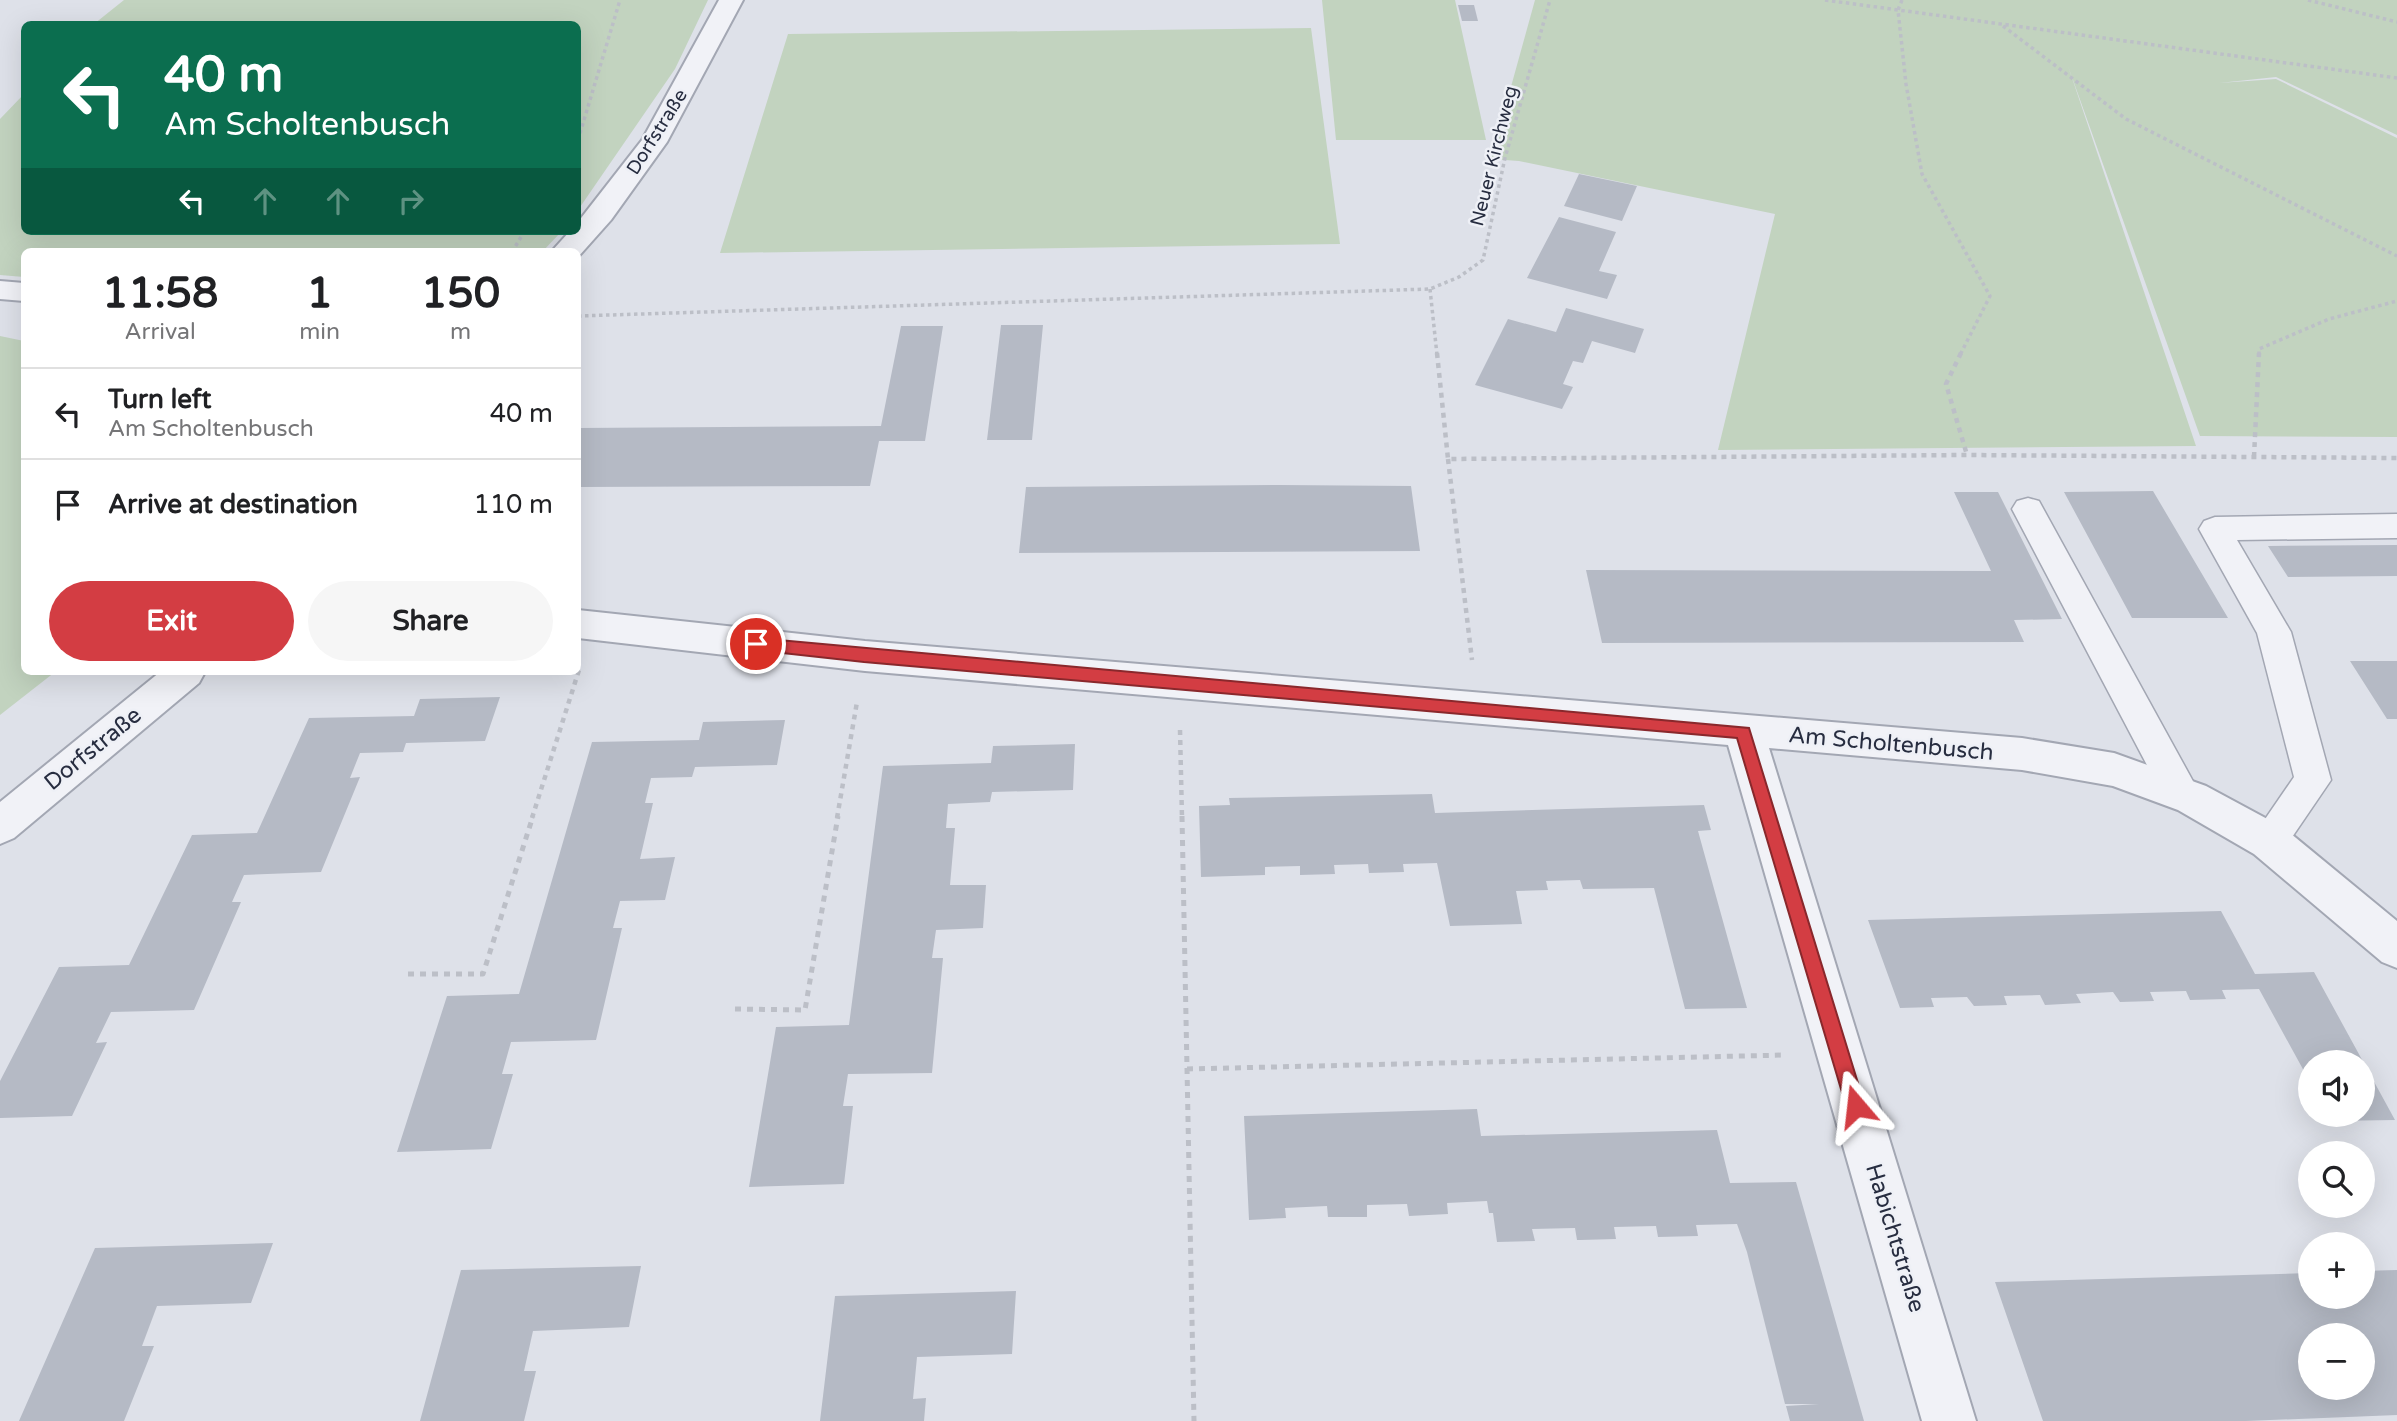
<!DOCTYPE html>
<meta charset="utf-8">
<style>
body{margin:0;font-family:"Varela Round",sans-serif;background:#f6f6f6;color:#202124;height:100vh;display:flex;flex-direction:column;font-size:26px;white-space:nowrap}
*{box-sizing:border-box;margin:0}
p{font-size:23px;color:#757577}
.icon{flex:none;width:38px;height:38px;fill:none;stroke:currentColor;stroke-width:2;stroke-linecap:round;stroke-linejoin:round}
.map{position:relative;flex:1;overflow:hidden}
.panel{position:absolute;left:21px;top:248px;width:560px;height:427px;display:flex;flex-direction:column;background:#fff;border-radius:10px;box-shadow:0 7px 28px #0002}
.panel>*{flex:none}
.guide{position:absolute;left:21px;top:21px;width:560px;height:214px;border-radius:10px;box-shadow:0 7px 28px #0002;background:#0b6e4f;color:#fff;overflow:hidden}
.fabs{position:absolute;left:2298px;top:1050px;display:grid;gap:14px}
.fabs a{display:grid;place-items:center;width:77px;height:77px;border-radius:50%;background:#fff;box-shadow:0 7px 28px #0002;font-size:35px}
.pin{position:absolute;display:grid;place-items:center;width:60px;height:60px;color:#fff;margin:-30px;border:4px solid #fff;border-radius:50%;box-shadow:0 2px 7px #0007}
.me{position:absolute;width:77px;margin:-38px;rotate:343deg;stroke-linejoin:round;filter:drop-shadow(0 0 5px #0008)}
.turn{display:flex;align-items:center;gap:24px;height:147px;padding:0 28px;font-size:32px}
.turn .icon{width:91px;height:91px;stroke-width:2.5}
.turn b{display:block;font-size:49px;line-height:60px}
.lanes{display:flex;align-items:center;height:66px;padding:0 28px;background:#0003;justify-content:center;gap:35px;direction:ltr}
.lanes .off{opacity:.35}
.eta{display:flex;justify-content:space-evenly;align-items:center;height:119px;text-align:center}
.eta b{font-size:42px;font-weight:800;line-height:49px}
.cta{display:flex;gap:14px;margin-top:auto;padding:14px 28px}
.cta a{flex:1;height:80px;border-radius:42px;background:#d33d43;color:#fff;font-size:28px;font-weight:800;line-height:80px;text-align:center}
.cta a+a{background:#f6f6f6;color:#202124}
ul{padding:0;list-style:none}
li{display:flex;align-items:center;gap:21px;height:91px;padding:0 28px;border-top:2px solid #e0e0e0}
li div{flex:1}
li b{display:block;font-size:26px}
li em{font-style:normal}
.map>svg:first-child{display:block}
.green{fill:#c2d3bf}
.building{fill:#b5bac5;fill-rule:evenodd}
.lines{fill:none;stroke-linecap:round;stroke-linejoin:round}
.lane-casing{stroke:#a3a7b3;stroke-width:3}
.street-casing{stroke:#a3a7b3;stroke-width:4}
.path-far2{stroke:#bcbfc7;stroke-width:3.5;stroke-dasharray:3.5 3.5;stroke-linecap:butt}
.path-far1{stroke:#bcbfc7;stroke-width:4.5;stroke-dasharray:5 5;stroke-linecap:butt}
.path{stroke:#bcbfc7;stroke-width:5;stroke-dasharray:6 6;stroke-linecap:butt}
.lane{fill:#f1f2f7;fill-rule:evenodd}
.street{fill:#f1f2f7;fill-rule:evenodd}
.route{fill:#d33d43;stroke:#89282c;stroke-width:2}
.labels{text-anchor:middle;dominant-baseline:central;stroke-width:5;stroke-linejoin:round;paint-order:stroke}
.far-street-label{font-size:19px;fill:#272d40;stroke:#eef0f6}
.street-label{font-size:23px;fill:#272d40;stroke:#eef0f6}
</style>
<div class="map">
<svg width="2397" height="1421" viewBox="0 0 2397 1421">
<rect width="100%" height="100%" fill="#dee1e9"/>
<path class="green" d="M124 0H708L675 69 578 210V24H94Z
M1322 0H1455L1486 140H1336Z
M1535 0H2397V135L2276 77 2219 83 2276 79 2397 138V437L2200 436 2068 66 2196 446 1718 450 1775 214 1519 161 1491 159Z
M1311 28 1340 244 720 253 788 34Z
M24 94V231H562L542 252H24V277L0 275V119Z
M0 336 24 341V672H55L0 715Z"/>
<path class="building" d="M1458 5H1474L1478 21H1462Z
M1579 174 1637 186 1622 221 1564 206Z
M1559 217 1616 232 1599 271 1617 275 1607 299 1527 278Z
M1566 308 1644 329 1635 353 1592 341 1583 363 1573 361 1563 384 1573 387 1562 409 1475 385 1508 319 1556 332Z
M1001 325H1043L1032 440H987Z
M901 326H943L925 441H879L870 486 578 487V428L881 426Z
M1280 485 1411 486 1420 551 1019 553 1026 487Z
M2153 491 2228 618H2132L2064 492Z
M1954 492H1998L2062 619 2014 620 2024 642 1602 643 1586 570 1991 571Z
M2397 545V576L2288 577 2268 546Z
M2350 661H2397V719H2387Z
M500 697 485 741 406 743 403 752 360 753 350 778 360 777 321 872 244 875 232 902H241L194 1010 111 1012 96 1043 107 1042 72 1116 0 1118V1081L59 967 129 965 192 835 257 833 309 718 414 716 420 699Z
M785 720 777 765 695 767 692 777 651 778 645 803H653L640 859 675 857 665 900 620 901 613 928H622L596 1040 511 1042 502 1074H513L491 1149 397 1152 447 996 519 994 592 742 699 740 703 722Z
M1075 744 1073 790 992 792 990 802 948 804 946 828H955L950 885H986L983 928 936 930 932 958H943L932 1073 848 1074 843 1106H853L844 1184 749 1187 776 1027 849 1025 883 766 991 763 993 746Z
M1432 794 1435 813 1704 805 1711 830 1698 831 1747 1008 1685 1009 1654 888 1583 889 1580 880 1546 881 1548 890 1516 891 1522 924 1450 926 1437 863 1403 864 1404 872 1369 873 1368 864 1334 865 1335 874 1300 875V866L1265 867V875L1201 877 1199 806 1230 805 1229 798Z
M2221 911 2255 974 2314 972 2395 1120 2330 1121 2326 1115H2362V1062H2310V1082L2259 989 2222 990 2226 999 2190 1000 2186 991 2150 992 2154 1001 2120 1002 2113 992 2076 994 2081 1003 2045 1005 2040 995 2004 996 2007 1005 1974 1006 1967 997 1931 998 1934 1007 1900 1008 1868 920Z
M1477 1109 1481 1136 1717 1130 1730 1183 1796 1182 1864 1421H1790L1786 1406 1819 1404H1785L1747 1252 1737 1224 1696 1225 1698 1236 1658 1237 1656 1226 1614 1227 1616 1239 1580 1240H1577L1575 1228 1532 1229 1535 1241 1497 1242 1493 1213H1489L1487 1201 1447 1203 1448 1214 1409 1216 1407 1204 1367 1205V1217H1328L1327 1206 1285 1208 1286 1218 1249 1220 1244 1116Z
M273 1243 251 1303 157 1306 142 1346H154L124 1421H19L95 1248Z
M641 1266 629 1327 533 1331 524 1371H536L524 1421H420L461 1270Z
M2397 1270V1415L2246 1421H2043L1995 1282 2310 1273V1297H2362V1271ZM2310 1335H2362V1388H2310Z
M1016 1291 1012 1354 917 1357 913 1399 926 1398 924 1421H820L835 1296Z"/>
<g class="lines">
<g class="lane-casing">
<path id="lane" d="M2028 498 2039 501 2194 783 2199 794 2194 805 2181 809 2168 805 2012 509 2017 501Z
M2397 514V538L2237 540 2291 632 2331 780 2282 852 2269 857 2256 852 2250 841 2294 777 2257 633 2199 529 2204 521 2215 517Z"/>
</g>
<g class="street-casing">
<path id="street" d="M719 0H743L667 142 611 220 578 257V252H551L570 231H578V222L642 140Z
M0 281 24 283V301L0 299Z
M578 610 865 641 2022 738 2114 753 2206 786 2284 828 2397 921V968L2382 962 2254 854 2178 810 2113 786 2022 770 1769 748 1976 1421H1922L1728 745 865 671 578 638Z
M160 672H205L199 683 14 838 0 844V802Z"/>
</g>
<path class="path-far2" d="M1825 0 2397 78
M1902 0 1898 10 1906 84 1922 174 1990 296 1960 355
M2308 0 2397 22
M2003 26 2126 119 2397 256
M578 140 620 0
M512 252 524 232
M1430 289 1437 355
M578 316 1430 289 1459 277 1483 260 1505 158 1550 0
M2259 355V349L2329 319 2397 301"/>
<path class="path-far1" d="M1437 353 1448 459 1967 455 2397 458
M1961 353 1946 384 1967 455
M2254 457 2259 353
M1448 459 1472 660
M1180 730 1182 818
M532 818 579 670
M837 818 857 702"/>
<path class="path" d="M1182 816 1194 1421
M408 974H483L533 816
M735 1009 805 1010 838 816
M1187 1069 1785 1055"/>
<use href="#lane" class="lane"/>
<use href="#street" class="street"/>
</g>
<path class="route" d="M756 638 1749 728 1865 1106 1862 1113 1856 1115 1849 1113 1846 1106 1737 738 864 662 756 650 748 644Z"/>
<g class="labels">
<g class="far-street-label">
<text transform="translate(657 132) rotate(-58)">Dorfstraße</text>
<text transform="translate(1494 156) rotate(-76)">Neuer Kirchweg</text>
</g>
<g class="street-label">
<text transform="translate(1891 744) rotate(5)">Am Scholtenbusch</text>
<text transform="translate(93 749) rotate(-39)">Dorfstraße</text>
<text transform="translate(1895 1238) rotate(73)">Habichtstraße</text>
</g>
</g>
</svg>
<div class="fabs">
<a><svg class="icon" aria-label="sound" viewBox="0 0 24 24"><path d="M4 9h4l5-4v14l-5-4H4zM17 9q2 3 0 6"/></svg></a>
<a><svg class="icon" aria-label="search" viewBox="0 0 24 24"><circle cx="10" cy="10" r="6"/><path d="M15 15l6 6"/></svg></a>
<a>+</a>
<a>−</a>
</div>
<div class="pin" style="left:756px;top:644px;background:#d93025"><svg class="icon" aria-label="arrive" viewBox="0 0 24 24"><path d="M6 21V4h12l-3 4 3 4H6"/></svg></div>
<svg class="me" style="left:1856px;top:1106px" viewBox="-20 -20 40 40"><path d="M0-17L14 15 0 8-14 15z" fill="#d33d43" stroke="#fff" stroke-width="4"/></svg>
<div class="guide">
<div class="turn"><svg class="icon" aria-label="left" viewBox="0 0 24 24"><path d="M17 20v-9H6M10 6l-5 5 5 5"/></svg><div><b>40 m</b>Am Scholtenbusch</div></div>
<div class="lanes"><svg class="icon" aria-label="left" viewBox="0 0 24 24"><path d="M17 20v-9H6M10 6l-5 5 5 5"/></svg><svg class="icon off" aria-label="ahead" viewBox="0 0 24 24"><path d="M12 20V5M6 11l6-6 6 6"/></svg><svg class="icon off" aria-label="ahead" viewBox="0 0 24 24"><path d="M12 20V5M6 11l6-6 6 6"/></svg><svg class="icon off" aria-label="right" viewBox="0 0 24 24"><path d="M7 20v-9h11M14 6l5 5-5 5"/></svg></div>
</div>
<section class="panel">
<div class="eta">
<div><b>11:58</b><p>Arrival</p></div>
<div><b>1</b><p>min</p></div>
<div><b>150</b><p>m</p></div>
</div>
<ul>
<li><svg class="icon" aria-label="left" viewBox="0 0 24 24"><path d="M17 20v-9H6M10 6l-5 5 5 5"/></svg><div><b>Turn left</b><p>Am Scholtenbusch</p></div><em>40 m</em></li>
<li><svg class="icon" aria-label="arrive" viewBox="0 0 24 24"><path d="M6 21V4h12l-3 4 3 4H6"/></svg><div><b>Arrive at destination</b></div><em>110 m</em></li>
</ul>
<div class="cta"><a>Exit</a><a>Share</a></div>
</section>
</div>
